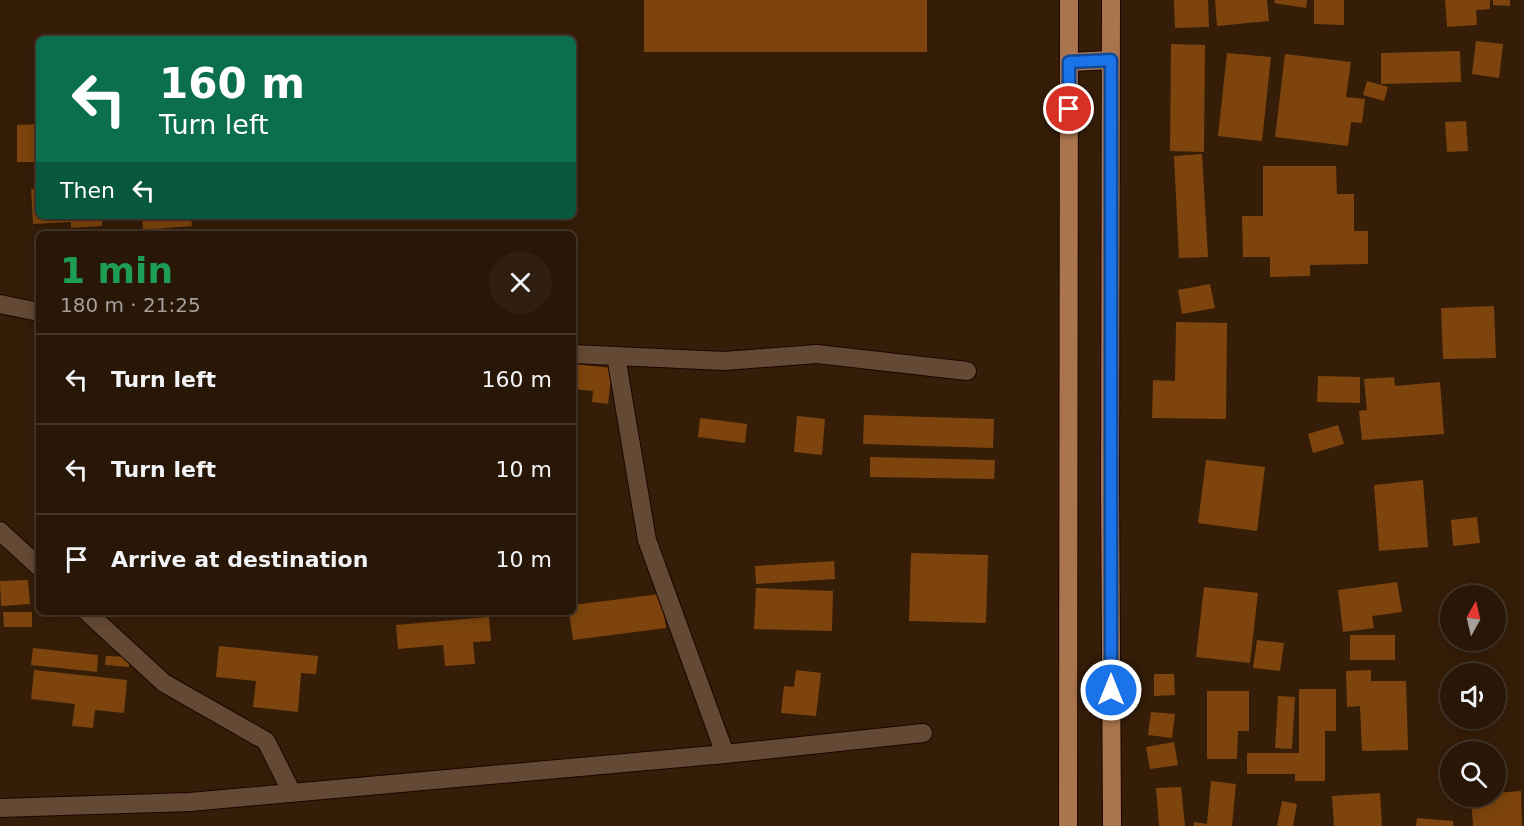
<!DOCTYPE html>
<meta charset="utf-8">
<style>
body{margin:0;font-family:"DejaVu Sans",sans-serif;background:#301f10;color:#f1f3f6;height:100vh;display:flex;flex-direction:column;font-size:22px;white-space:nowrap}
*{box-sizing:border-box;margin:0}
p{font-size:20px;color:#a59f9b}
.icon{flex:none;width:33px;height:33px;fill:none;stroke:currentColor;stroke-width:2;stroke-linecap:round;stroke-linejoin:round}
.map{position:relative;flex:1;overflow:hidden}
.panel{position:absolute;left:36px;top:231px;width:540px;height:384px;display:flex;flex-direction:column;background:#281606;border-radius:9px;box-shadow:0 3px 15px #0003,0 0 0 2px #443528}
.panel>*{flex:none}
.hud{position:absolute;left:36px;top:36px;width:540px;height:183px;border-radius:9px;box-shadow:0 3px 15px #0003,0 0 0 2px #443528;background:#0b6e4f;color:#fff;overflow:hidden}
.needle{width:39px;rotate:8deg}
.fabs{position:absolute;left:1440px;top:585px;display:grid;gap:12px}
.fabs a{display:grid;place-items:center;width:66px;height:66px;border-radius:50%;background:#281606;box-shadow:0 3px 15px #0003,0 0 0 2px #443528;font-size:30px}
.pin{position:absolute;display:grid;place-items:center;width:51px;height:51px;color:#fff;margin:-26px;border:3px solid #fff;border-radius:50%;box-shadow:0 2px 6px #0007}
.me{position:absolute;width:66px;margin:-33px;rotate:0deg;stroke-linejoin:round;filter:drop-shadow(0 0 4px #0008)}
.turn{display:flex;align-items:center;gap:21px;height:126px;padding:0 24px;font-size:27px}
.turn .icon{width:78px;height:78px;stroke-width:2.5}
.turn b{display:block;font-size:42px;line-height:51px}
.then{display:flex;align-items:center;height:57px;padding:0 24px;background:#0003;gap:12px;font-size:22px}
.round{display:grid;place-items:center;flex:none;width:63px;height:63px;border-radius:32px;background:#301f10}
.summary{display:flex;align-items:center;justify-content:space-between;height:102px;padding:0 24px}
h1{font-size:36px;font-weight:700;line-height:45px;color:#1e9e55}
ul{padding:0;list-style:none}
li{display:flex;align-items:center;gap:18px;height:90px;padding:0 24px;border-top:2px solid #443528}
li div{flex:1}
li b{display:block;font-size:22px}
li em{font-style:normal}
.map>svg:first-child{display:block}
.building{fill:#7d450d}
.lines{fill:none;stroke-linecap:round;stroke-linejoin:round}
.street-casing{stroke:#1b0600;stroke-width:20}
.primary-casing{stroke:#1b0600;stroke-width:20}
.street{stroke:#644934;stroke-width:18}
.primary{stroke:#aa754d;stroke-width:18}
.route-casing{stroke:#114b97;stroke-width:15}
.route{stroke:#1a73e8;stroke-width:10}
</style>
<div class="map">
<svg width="1524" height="826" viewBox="0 0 1524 826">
<rect width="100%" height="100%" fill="#351d08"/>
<path class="building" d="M644 0H927V52H644Z
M1174 0H1208L1209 27 1175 28Z
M1215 0H1267L1269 21 1217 26Z
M1275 0H1307L1306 8 1274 3Z
M1314 0H1344V25L1314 24Z
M1445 0H1490V9L1476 10 1477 25 1447 27Z
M1493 0H1510V6L1493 5Z
M1476 41 1503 44 1499 78 1472 74Z
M1171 44 1205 45 1204 152 1170 151Z
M1460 51 1461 82 1381 84V53Z
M1227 53 1271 57 1262 141 1218 136Z
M1285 54 1351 62 1346 97 1365 99 1362 123 1351 122 1348 146 1275 137Z
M1367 81 1388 87 1384 101 1363 95Z
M1466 121 1468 151 1447 152 1445 122Z
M39 124V162H17V125Z
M1202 154 1208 257 1179 258 1174 156Z
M1263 166H1336L1337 194H1354V231H1368V264L1310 265V276L1270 277V257H1243L1242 216H1263Z
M31 189H39V216H133V218L102 220V226L71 228V222L33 224Z
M142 216H191L192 226 143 230Z
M1210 284 1215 308 1182 314 1178 290Z
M1494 306 1496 358 1443 359 1441 308Z
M1176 322 1227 323 1226 419 1152 418 1153 380 1175 381Z
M573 364 612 368 608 404 592 402 593 391 573 389Z
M1318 376 1360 377V403L1317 402Z
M1394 377 1395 386 1440 382 1444 434 1362 440 1359 411 1367 410 1364 379Z
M864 415 994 419 993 448 863 444Z
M797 416 825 419 822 455 794 452Z
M700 418 747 424 745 443 698 437Z
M1338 425 1344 444 1313 453 1308 434Z
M870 457 995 460 994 479 870 477Z
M1206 460 1265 467 1257 531 1198 523Z
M1423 480 1428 547 1379 551 1374 485Z
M1477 517 1480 543 1453 546 1451 520Z
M911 553 988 555 986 623 909 621Z
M834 561 835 579 756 584 755 566Z
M28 580 30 604 1 606 0 581Z
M1397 582 1402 612 1372 616 1374 628 1343 632 1338 590Z
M1204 587 1258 593 1250 663 1196 657Z
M756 588 833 591 832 631 754 629Z
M661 594 666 628 573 640 569 612H573V605Z
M3 612H32V627H4Z
M489 617 491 641 473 642 475 664 445 666 443 645 398 649 396 625Z
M1350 635H1395V660H1350Z
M1257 640 1284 643 1280 671 1253 668Z
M219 646 318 656 316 674 301 673 298 712 253 707 256 681 216 677Z
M33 648 98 655 97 672 31 665Z
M106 656 129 657V667L105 665Z
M34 670 127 680 124 713 95 710 93 728 72 726 75 704 31 699Z
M796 670 821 673 816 716 781 713 784 686 794 687Z
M1371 670V681H1406L1408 750 1362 751 1360 706 1347 707 1346 671Z
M1154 674H1174L1175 695 1154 696Z
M1299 689H1336V731H1325V781H1295V774H1247V753H1299Z
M1207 691H1249V731H1238L1237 759H1207Z
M1278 696 1295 697 1292 749 1275 748Z
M1151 712 1175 714 1172 738 1148 735Z
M1174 742 1178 765 1150 769 1146 747Z
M1211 781 1236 784 1232 826H1194V822L1207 824Z
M1181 787 1185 826H1159L1156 788Z
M1521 791 1522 826H1473L1471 796H1496V793Z
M1380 793 1382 826H1334L1332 796Z
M1282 801 1297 804 1293 826H1277Z
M1417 818 1453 821V826H1416Z"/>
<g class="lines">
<g class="street-casing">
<path id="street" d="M0 304 39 312
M573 354 724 361 817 354 967 371
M616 356 647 540 725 754
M0 531 39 567
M87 612 164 683 266 741 292 793
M0 808 190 802 725 754 923 733"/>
</g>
<g class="primary-casing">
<path id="primary" d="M1111 0 1110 486 1112 826
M1069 62 1111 60
M1068 826 1069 0"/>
</g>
<use href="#street" class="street"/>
<use href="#primary" class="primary"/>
</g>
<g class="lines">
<g class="route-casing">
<path id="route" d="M1069 109V62L1111 60V690"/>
</g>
<use href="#route" class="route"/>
</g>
</svg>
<div class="fabs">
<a><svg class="needle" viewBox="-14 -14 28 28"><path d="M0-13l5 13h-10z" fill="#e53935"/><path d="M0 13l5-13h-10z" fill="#a59f9b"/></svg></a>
<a><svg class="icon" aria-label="sound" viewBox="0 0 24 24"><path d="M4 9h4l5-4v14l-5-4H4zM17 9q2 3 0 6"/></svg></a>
<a><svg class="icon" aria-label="search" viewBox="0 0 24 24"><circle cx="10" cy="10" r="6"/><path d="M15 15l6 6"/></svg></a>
</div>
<div class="pin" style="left:1069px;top:109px;background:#d93025"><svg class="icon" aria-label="arrive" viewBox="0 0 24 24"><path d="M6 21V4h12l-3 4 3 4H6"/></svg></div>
<svg class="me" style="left:1111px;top:690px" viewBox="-20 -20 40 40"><circle r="17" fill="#1a73e8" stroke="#fff" stroke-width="3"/><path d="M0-11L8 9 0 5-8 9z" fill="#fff"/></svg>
<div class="hud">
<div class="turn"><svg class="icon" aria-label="left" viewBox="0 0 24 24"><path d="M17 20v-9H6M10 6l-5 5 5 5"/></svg><div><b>160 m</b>Turn left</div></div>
<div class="then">Then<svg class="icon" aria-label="left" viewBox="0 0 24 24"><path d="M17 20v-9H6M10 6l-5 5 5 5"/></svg></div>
</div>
<section class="panel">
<div class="summary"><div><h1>1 min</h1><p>180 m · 21:25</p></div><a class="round"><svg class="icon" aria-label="close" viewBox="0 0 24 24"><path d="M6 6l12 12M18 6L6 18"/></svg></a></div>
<ul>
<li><svg class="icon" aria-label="left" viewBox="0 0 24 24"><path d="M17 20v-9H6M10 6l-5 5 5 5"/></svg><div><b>Turn left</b></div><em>160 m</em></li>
<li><svg class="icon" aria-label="left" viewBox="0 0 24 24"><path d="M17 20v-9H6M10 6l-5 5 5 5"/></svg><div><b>Turn left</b></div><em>10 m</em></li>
<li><svg class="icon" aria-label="arrive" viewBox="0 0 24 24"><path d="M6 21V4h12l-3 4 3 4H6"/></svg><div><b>Arrive at destination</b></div><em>10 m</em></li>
</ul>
</section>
</div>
